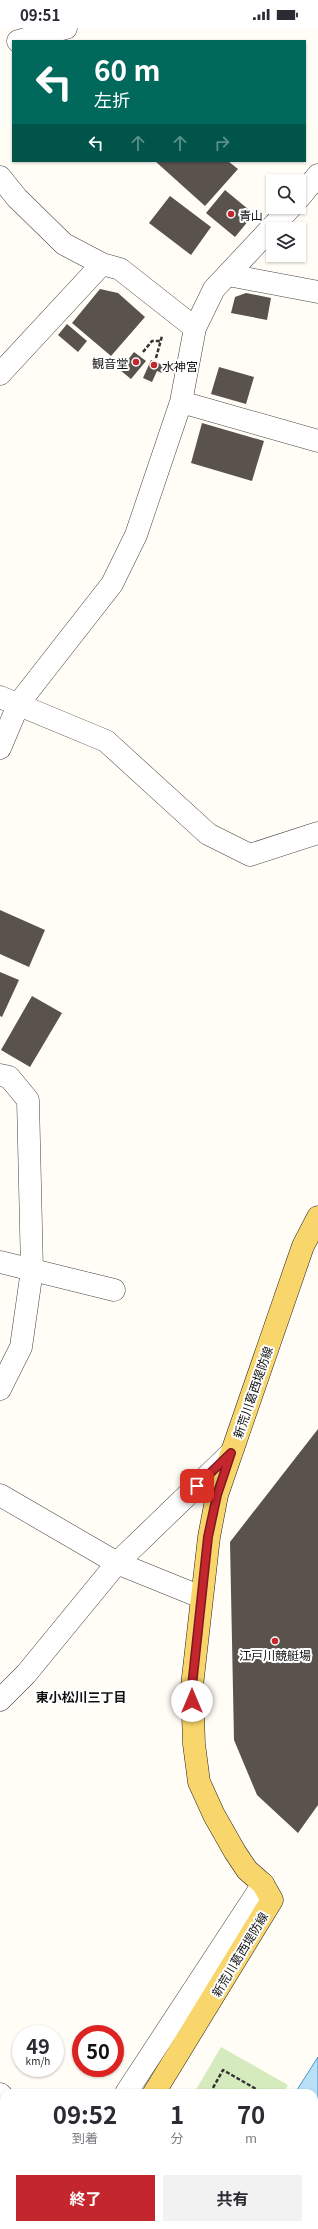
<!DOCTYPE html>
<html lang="ja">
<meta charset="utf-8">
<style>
body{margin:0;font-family:Georgia,"Noto Sans JP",serif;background:#f2f2f3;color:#2b2b33;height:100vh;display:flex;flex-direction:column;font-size:15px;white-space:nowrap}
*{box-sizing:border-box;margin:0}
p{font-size:13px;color:#7c7c81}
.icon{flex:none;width:22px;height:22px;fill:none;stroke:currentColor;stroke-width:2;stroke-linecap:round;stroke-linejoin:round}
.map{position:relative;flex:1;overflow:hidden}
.drawer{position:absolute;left:0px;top:2061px;width:318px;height:140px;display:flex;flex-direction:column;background:#fff;border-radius:12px 12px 0 0;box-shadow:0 1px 3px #0004}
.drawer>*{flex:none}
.hud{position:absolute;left:12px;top:12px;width:294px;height:122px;border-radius:0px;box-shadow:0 1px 3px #0004;background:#00695c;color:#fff;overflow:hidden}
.tools{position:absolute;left:266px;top:146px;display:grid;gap:8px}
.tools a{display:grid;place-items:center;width:40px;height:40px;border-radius:0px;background:#fff;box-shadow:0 1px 3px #0004;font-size:20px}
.speed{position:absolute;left:12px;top:1997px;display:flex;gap:8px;font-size:20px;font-weight:700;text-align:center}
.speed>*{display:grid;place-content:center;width:52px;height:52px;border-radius:50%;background:#fff;box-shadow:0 1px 3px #0004;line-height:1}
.speed small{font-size:10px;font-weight:400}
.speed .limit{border:6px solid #d22;background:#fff;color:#111}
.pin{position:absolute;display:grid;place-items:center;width:34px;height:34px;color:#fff;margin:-17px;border-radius:8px;box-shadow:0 2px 6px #0006}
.me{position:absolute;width:44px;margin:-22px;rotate:0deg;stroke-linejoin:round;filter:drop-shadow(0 0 3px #0008)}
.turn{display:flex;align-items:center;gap:14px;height:84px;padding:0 16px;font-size:18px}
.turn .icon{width:52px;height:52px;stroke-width:2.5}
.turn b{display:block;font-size:28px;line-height:34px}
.lanes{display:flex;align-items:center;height:38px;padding:0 16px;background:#0003;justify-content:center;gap:20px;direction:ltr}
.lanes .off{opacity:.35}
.eta{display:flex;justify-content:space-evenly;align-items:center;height:68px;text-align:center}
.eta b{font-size:24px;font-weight:700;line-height:28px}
.primary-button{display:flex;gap:8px;margin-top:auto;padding:8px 16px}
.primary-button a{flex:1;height:46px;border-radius:0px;background:#c4262e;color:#fff;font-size:16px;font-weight:700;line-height:46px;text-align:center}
.primary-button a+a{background:#f2f2f3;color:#2b2b33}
.status{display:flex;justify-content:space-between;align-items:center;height:28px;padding:0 20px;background:#fff;direction:ltr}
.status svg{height:11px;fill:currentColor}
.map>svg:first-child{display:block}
.green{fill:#d5ebbd}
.cemetery{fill:#d9e3c4}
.water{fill:#b9e0f7;stroke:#3f96cf}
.building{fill:#5a524d}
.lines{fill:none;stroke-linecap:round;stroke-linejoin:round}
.minor-casing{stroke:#444;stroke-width:23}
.major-casing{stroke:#222;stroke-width:23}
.path{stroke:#333;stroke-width:2.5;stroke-dasharray:4 2;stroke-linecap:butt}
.minor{stroke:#fff;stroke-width:22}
.major{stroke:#f9d66b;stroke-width:22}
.route-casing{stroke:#7f191e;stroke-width:10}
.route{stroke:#c4262e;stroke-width:7}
.poi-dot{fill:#c4262e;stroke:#fff;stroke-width:1.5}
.labels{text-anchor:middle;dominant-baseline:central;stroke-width:4;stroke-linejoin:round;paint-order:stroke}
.poi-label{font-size:12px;fill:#111;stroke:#fff;text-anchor:start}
.street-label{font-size:12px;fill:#111;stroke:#fff}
.neighbourhood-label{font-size:13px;font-weight:bold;fill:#111;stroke:#fff}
</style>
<div class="status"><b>09:51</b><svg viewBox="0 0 49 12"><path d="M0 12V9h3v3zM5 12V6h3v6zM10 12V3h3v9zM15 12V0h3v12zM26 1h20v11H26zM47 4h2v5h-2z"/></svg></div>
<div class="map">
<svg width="318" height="2201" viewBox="0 0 318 2201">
<rect width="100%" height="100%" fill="#fffdf5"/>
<path class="green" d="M221 2019 288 2057 283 2065H194Z
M116 2197H203L201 2201H114Z"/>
<path class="cemetery" d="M0 2090 4 2094V2140L0 2145Z"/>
<path class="water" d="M318 2029V2201H205L208 2197H314V2065H295Z"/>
<path class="building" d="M155 133H228L238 141 205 178Z
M225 162 254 186 235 209 206 185Z
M170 168 211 199 191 227 149 195Z
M100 261 118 265 145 289 111 328 72 295Z
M246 265 271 270 267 292 231 285 235 269Z
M67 296 87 313 78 324 58 307Z
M134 324 146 333 131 351 120 342Z
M151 332 165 338 162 345 157 343 152 354 143 350Z
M219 339 254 349 246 376 211 366Z
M202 395 264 413 252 453 191 435Z
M0 882 45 902 29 939 0 926Z
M0 944 19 952 2 989 0 988Z
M32 968 62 985 30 1039 1 1022Z
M318 1401V1777L298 1805 257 1767 234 1712 230 1514Z"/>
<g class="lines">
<g class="minor-casing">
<path id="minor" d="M18 13 66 0
M0 149 17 170 64 216 102 236
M299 170 318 147
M228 247 318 264
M0 346 102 236 120 241 195 300
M181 374 318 413
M0 669 106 713 208 806 250 827 318 805
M0 720 19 675 112 556 136 507 181 374 195 300 214 261 291 179
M0 1047 9 1049 28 1072 32 1242 21 1319 0 1361
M0 1234 114 1262
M0 1467 117 1535 201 1569
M0 1672 26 1646 117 1535 231 1425
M126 2065 263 1856
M0 2066 4 2070
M41 2201 44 2197"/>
</g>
<g class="major-casing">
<path id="major" d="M154 2065 272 1872 263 1856 247 1842 235 1824 214 1787 199 1754 194 1716 192 1658 209 1509 217 1467 303 1218 318 1189
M70 2201 72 2197"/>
</g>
<path class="path" d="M143 324 152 313H160
M156 330 162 308
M210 2065 223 2042 263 2065
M128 2201 131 2197
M188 2201 191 2197"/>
<use href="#minor" class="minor"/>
<use href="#major" class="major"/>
</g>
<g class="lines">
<g class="route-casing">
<path id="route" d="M192 1673V1658L208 1509 217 1467 231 1425 197 1458"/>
</g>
<use href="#route" class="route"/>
</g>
<g class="poi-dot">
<circle cx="231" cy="186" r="4"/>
<circle cx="136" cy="334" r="4"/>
<circle cx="154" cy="337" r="4"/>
<circle cx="275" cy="1613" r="4"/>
</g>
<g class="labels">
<g class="poi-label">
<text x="239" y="186">青山</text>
<text x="128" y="334" text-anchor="end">観音堂</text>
<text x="162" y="337">水神宮</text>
<text x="275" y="1626" text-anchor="middle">江戸川競艇場</text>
</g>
<g class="street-label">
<text transform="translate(252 1364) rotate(-71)">新荒川葛西堤防線</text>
<text transform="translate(239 1926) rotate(-59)">新荒川葛西堤防線</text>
</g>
<g class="neighbourhood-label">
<text x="81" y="1668">東小松川三丁目</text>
</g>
</g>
</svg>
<div class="tools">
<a><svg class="icon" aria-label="search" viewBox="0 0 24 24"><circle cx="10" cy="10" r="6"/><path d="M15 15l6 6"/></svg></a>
<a><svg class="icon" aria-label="layers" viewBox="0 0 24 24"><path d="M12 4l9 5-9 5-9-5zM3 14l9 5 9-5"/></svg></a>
</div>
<div class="speed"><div>49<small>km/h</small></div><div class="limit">50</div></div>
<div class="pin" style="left:197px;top:1458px;background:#d93025"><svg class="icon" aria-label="arrive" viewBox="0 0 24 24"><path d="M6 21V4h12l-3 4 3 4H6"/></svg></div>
<svg class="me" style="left:192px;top:1673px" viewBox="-20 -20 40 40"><circle r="19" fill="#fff"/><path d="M0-13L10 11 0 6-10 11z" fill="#c4262e"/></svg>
<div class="hud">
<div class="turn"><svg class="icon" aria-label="left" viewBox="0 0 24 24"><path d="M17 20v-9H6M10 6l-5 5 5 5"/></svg><div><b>60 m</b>左折</div></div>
<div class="lanes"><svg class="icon" aria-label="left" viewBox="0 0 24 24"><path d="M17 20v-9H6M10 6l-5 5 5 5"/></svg><svg class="icon off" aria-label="ahead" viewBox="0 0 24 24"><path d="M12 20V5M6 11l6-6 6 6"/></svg><svg class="icon off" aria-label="ahead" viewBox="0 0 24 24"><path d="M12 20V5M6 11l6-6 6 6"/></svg><svg class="icon off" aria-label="right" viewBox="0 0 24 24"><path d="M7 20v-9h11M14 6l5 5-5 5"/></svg></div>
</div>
<section class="drawer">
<div class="eta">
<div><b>09:52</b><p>到着</p></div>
<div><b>1</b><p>分</p></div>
<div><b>70</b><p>m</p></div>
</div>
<div class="primary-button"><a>終了</a><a>共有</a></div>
</section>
</div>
